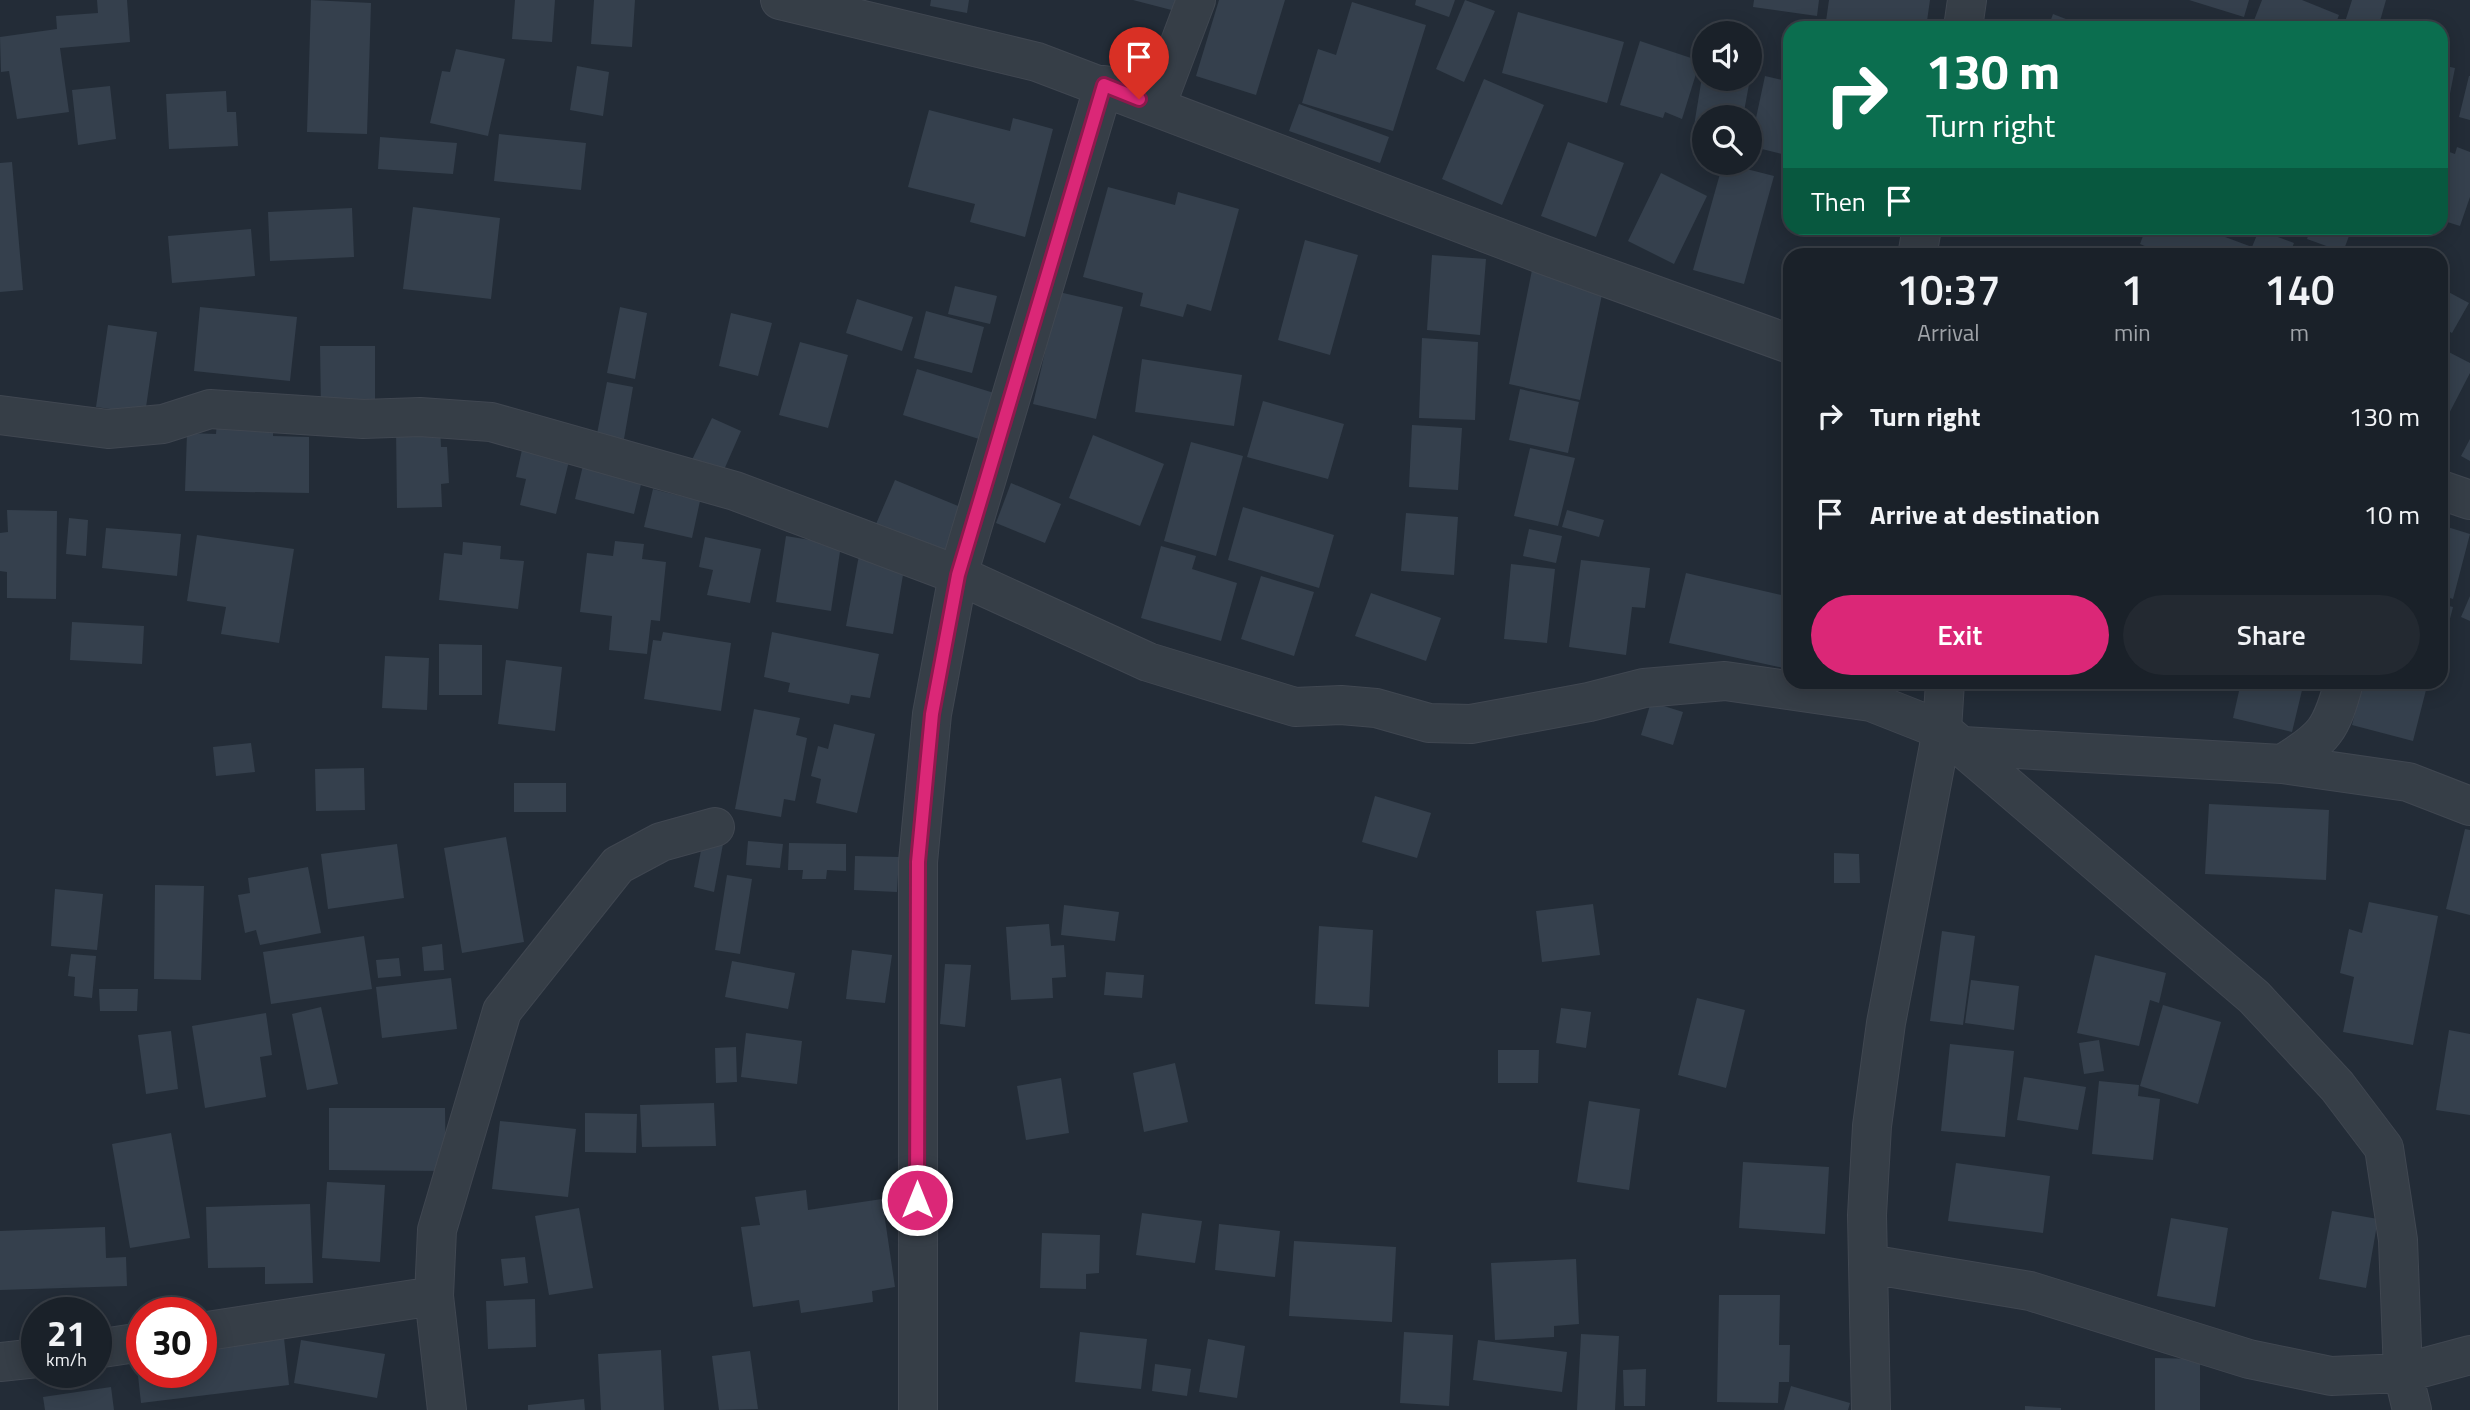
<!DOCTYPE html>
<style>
body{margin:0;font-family:"Titillium Web",sans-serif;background:#232931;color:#f1f3f6;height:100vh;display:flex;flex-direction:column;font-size:26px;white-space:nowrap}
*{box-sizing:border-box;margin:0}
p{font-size:23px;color:#9fa3a8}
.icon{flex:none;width:38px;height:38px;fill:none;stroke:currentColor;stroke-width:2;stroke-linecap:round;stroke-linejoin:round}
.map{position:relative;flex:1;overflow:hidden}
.drawer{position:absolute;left:1783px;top:248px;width:665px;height:441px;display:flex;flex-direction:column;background:#1a2129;border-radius:21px;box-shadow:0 4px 18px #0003,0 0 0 2px #383e46}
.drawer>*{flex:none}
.hud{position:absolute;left:1783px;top:21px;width:665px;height:214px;border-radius:21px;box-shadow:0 4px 18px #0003,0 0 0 2px #383e46;background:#0b6e4f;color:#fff;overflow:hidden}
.controls{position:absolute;left:1692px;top:21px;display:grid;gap:14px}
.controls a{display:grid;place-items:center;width:70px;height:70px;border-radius:50%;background:#1a2129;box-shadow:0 4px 18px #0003,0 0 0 2px #383e46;font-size:35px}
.speed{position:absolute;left:21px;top:1297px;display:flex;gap:14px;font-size:35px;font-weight:700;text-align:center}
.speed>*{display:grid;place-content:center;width:91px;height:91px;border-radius:50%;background:#1a2129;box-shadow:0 4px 18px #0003,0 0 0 2px #383e46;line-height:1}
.speed small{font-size:18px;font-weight:400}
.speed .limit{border:10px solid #d22;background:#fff;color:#111}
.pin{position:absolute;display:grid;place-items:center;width:60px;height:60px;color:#fff;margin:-72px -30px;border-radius:50% 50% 50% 0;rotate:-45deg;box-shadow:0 0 7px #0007}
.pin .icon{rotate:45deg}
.me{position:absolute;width:77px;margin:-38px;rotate:0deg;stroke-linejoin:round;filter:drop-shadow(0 0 5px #0008)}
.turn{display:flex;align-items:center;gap:24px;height:147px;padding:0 28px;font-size:32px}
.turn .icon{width:91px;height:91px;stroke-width:2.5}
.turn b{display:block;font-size:49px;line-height:60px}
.then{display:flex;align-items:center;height:66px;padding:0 28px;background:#0003;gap:14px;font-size:26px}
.eta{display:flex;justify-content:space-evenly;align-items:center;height:119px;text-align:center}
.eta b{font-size:42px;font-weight:600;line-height:49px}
.primary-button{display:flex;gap:14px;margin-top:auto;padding:14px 28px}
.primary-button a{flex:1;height:80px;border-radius:42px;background:#db2777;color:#fff;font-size:28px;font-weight:600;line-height:80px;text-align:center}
.primary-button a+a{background:#232931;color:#f1f3f6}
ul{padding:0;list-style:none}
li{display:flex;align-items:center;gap:21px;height:98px;padding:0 28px}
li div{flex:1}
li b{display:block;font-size:26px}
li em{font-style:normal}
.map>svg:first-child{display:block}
.building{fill:#35404d}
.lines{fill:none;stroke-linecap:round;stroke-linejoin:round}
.street-casing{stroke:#404751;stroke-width:40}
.street{stroke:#363e47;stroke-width:38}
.route-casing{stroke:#8e194d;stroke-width:18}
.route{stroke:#db2777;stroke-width:12}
</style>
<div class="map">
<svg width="2470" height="1410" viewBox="0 0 2470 1410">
<rect width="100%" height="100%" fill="#232c37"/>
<path class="building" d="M97 0H127L130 42 60 48 69 112 17 119 9 71 1 72 0 37 57 29 56 16 98 13Z
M311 0 371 3 367 134 307 132Z
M515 0H555L552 42 512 39Z
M594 0H635L632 47 591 44Z
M931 0H969L967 13 930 6Z
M1133 0H1186L1183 13Z
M1219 0H1285L1256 95 1196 76Z
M1416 0H1455L1449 17 1415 5Z
M1465 0 1495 11 1464 82 1436 69Z
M1754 0H1819L1817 16 1753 7Z
M1829 0H1930L1926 28H1825Z
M2189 0H2249L2244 17Z
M2262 0H2302L2339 15 2334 28H2251Z
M2352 0H2386L2378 28 2344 25Z
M1352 2 1426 25 1393 131 1302 103 1318 49 1336 55Z
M1518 12 1624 42 1607 103 1502 73Z
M2053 14 2089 28H2048Z
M1640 41 1700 61 1682 119 1665 112 1663 118 1620 105Z
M456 49 505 59 488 136 430 123 442 71 450 72Z
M2441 65 2455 68 2445 119H2441Z
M577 66 609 72 603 116 570 110Z
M1703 71 1704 79H1750L1743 117H1704V141L1692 138Z
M1765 76 1790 82V156L1750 146Z
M2469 76H2470V120L2459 117Z
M1484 79 1544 105 1502 205 1442 179Z
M110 86 116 139 78 145 72 90Z
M226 91 227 112H236L238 146 169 149 166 94Z
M1299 104 1389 137 1380 163 1289 131Z
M929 110 1010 131 1013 118 1053 129 1025 237 970 222 975 204 908 187Z
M499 134 586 143 581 190 494 181Z
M380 137 457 143 453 174 378 169Z
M1568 142 1624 163 1596 237 1541 216Z
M2457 147 2470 152V197L2460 226 2441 220V149L2455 154Z
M12 162 23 290 0 292V163Z
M1723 163 1774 176 1744 284 1693 270Z
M1661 173 1707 196 1674 264 1628 241Z
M1108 187 1175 205 1178 192 1239 209 1211 311 1187 304 1183 317 1140 306 1143 293 1083 277Z
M413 207 500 218 491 299 403 289Z
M352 208 354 257 270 261 268 212Z
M2146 228H2201L2252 247 2259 230 2294 243 2289 256H2152L2154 250 2140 244Z
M2311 228H2352L2343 252 2307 239Z
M251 229 255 276 172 283 168 236Z
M1305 240 1358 255 1330 355 1278 340Z
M2376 247 2393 256H2371Z
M1432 255 1486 259 1480 335 1427 330Z
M1532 270 1604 285 1580 400 1509 384Z
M955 286 997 296 990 324 948 314Z
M2441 288 2469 303 2452 333 2441 327Z
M1059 292 1123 307 1096 419 1033 404Z
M857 299 913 317 902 351 846 333Z
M200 307 297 317 290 381 194 371Z
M620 307 647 313 635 379 607 373Z
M926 311 984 327 972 373 914 358Z
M731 313 772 323 758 376 719 366Z
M108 325 157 332 145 414 96 407Z
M1422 338 1478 342 1475 420 1419 418Z
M800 342 848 355 828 428 779 415Z
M320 346H375V410L321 411Z
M2441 348 2470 363V373L2441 429Z
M1142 359 1242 375 1234 426 1135 412Z
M917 369 994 393 979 439 903 415Z
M607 382 633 387 624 439 597 434Z
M1520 389 1579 402 1568 453 1509 440Z
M1263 401 1344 424 1328 479 1247 457Z
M712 418 741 431 720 479 690 464Z
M217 421 273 422V436L309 437V493L185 491 187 433 216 434Z
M440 425 441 447H447L449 483 441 484 442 507 397 508 396 427Z
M1412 425 1462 428 1458 490 1409 487Z
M1093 435 1164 464 1140 526 1069 498Z
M2470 439V461L2461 456Z
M1191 442 1243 456 1216 556 1164 541Z
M523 445 570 457 556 514 520 505 526 479 516 477Z
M1530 448 1575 458 1558 526 1514 516Z
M585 457 644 472 634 514 575 499Z
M895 480 963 508 944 552 876 524Z
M1011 483 1061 504 1045 543 996 523Z
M653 489 700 501 692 538 644 527Z
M1243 507 1334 535 1319 588 1228 560Z
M7 510 57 511 56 599 7 598V572L0 571V533L8 532Z
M1567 510 1604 520 1599 537 1562 527Z
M1406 513 1458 517 1454 575 1401 571Z
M69 518 88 520 86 556 66 554Z
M2441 525 2470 534 2453 599 2441 595Z
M106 528 181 534 177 576 102 568Z
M1529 529 1562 536 1556 563 1523 556Z
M197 535 294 549 279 643 221 634 226 607 187 601Z
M786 536 841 545 831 611 776 602Z
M705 537 761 549 750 603 707 595 713 570 699 567Z
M615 541 644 544 642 559 666 562 660 621 651 620 647 654 609 650 612 616 580 612 587 553 613 556Z
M463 542 501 546 500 559 524 561 518 609 439 600 444 553 462 555Z
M1161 546 1196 556 1192 569 1237 583 1221 641 1141 618Z
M859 555 905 563 893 634 846 626Z
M1581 560 1650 568 1645 608 1632 607 1626 655 1569 647Z
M1511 564 1555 569 1547 643 1504 639Z
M1686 573 1790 597V640L1784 668 1669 643Z
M1261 576 1314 592 1294 656 1241 639Z
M1371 593 1441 618 1426 661 1355 636Z
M2470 596V621L2461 617Z
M2441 604 2453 607 2442 650H2441Z
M72 622 144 626 142 664 70 660Z
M663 632 731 643 721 711 644 699 653 640 661 641Z
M772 632 879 654 870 698 851 695 849 704 788 692 790 683 764 677Z
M439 644 482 645V695H439Z
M385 656 429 658 427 710 382 708Z
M506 660 562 667 555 731 498 724Z
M2241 682H2304L2292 732 2233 718Z
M2363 682H2398L2426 690 2413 741 2352 725Z
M2412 682H2434L2432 689Z
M1651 702 1683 712 1673 745 1641 735Z
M754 709 800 718 796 735 807 738 795 801 784 799 781 817 735 809Z
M834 724 875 734 857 813 816 803 821 779 811 776 818 746 828 749Z
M251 743 255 772 216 776 213 747Z
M364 768 365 810 316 811 315 769Z
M514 783H566V812H514Z
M1375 796 1431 813 1417 858 1362 842Z
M2209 804 2329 810 2326 880 2205 874Z
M2465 829 2470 830V915L2446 909Z
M506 837 524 942 462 953 444 848Z
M703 840 723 844 714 892 694 887Z
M748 841 783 844 780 868 746 865Z
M789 843 846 844V871L827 870 826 879H802L803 870H788Z
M397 844 404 898 328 909 321 854Z
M1834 853 1859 854 1860 883H1834Z
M855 856 899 857 897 892 854 890Z
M308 867 321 933 260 945 256 930 245 933 238 895 250 893 248 878Z
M727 875 752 879 740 954 715 950Z
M155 885 204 886 201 980 154 979Z
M55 889 103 894 97 950 51 946Z
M2369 902 2438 916 2413 1045 2343 1032 2354 977 2340 973 2349 929 2362 933Z
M1593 904 1600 955 1542 962 1536 911Z
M1064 905 1119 912 1115 941 1061 935Z
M1049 924 1051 946 1064 945 1066 977 1052 978 1053 998 1011 1000 1006 927Z
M1319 926 1373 930 1369 1007 1315 1004Z
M1942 931 1975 936 1963 1025 1930 1021Z
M364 936 372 989 271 1004 263 952Z
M442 944 444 970 424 971 422 947Z
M852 950 892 955 885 1003 846 999Z
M71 954 96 956 92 998 74 996 75 977 68 976Z
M2095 955 2166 973 2159 1003 2150 1000 2139 1046 2077 1033Z
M399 958 401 976 378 978 376 960Z
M732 961 795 973 788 1009 725 997Z
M945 964 971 965 965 1027 940 1024Z
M1106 972 1144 975 1142 998 1104 995Z
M451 978 457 1029 382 1038 376 987Z
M1971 980 2019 986 2014 1030 1965 1023Z
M99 989H138L137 1011H100Z
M1697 998 1745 1010 1726 1088 1678 1075Z
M2163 1005 2221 1022 2198 1104 2140 1086Z
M321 1007 338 1084 307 1090 292 1014Z
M1561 1008 1591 1012 1586 1048 1556 1043Z
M266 1013 272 1055 260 1057 266 1097 205 1108 192 1026Z
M2449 1030 2470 1034V1115L2436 1110Z
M171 1031 178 1089 146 1094 138 1035Z
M746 1033 802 1041 797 1084 741 1077Z
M2099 1040 2104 1071 2084 1074 2079 1043Z
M1950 1044 2014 1051 2005 1137 1941 1131Z
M736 1047 737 1082 716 1083 715 1048Z
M1498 1050H1539L1538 1083H1498Z
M1175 1063 1188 1122 1144 1132 1133 1073Z
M2024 1077 2086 1087 2078 1130 2017 1120Z
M1061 1078 1069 1133 1026 1140 1017 1086Z
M2099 1081 2139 1085 2138 1096 2160 1099 2153 1160 2092 1154Z
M1589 1101 1640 1109 1629 1190 1577 1182Z
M714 1103 716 1146 642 1147 640 1105Z
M329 1108H445L446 1171 329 1170Z
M585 1113 637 1114 636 1153 585 1152Z
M500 1121 576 1129 568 1197 492 1189Z
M171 1133 190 1238 130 1248 112 1144Z
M1743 1162 1829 1167 1825 1234 1739 1228Z
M1956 1163 2050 1176 2043 1233 1948 1221Z
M327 1182 385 1185 380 1262 322 1258Z
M806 1190 808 1210 882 1199 895 1287 872 1291 873 1302 801 1313 799 1300 753 1307 741 1227 760 1225 755 1197Z
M310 1204 313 1283 265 1284V1267L208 1268 206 1207Z
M579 1208 593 1288 549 1295 535 1216Z
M2332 1211 2378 1219 2366 1288 2319 1279Z
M1142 1213 1202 1221 1195 1263 1136 1255Z
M2171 1218 2228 1228 2215 1307 2157 1296Z
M1219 1224 1280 1231 1275 1277 1215 1270Z
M105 1227 106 1258 126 1257 127 1286 0 1290V1231Z
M1042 1233 1100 1235 1099 1273 1086 1274V1289L1040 1288Z
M1294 1241 1396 1247 1392 1322 1289 1316Z
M525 1257 528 1283 504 1286 501 1259Z
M1576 1259 1579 1324 1554 1326V1337L1495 1340 1491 1263Z
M1719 1295H1780L1779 1345H1790L1789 1382H1779L1778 1403 1717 1402Z
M535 1299 536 1347 488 1349 486 1301Z
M1080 1332 1147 1339 1141 1389 1075 1382Z
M1404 1332 1453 1335 1449 1406 1400 1403Z
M1581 1334 1619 1336 1615 1410H1577Z
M284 1338 289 1385 141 1403 136 1357 142 1356V1372H201V1349Z
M1208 1339 1245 1346 1237 1398 1199 1392Z
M301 1340 385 1354 377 1398 294 1383Z
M1478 1340 1567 1352 1562 1392 1473 1380Z
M661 1350 664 1410H601L598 1354Z
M750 1351 758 1409 719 1410 712 1356Z
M2155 1358 2200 1359V1410H2155Z
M1155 1364 1191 1369 1187 1396 1152 1391Z
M1646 1369 1645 1406H1624L1623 1370Z
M1791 1386 1850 1403 1848 1410H1784Z
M111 1387 114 1410H45L43 1397Z
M584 1399 585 1410H528V1405Z
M2025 1406 2061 1408V1410H2025Z"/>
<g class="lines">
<g class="street-casing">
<path id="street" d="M780 0 1037 62 1544 255 1790 344
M1963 28 1967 0
M1156 106 1196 0
M1917 256 1922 228
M0 415 108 429 163 424 210 409 363 419 420 417 491 422 735 491 958 575 1148 662 1295 707 1341 705 1376 708 1429 723 1471 724 1589 702 1644 688 1725 681 1871 702 1942 730 2254 997 2337 1086 2384 1148 2398 1240 2403 1373 2412 1410
M2441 490 2470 500
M1963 746 2282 764 2408 782 2470 806
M2282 764C2325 738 2331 730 2344 682
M1869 1264 2030 1291 2249 1359 2331 1376 2403 1373 2470 1355
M201 1332 434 1296
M96 1349 142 1342
M0 1362 37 1358
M447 1410 434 1296 437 1230 502 1011 618 865 661 842 715 827
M918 1410V862L932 714 958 575 1104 85
M1871 1410 1867 1215 1872 1126 1886 1023 1942 730 1945 682"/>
</g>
<use href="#street" class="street"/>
</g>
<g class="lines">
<g class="route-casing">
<path id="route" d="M917 1200 918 862 932 714 958 575 1104 85 1139 99"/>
</g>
<use href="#route" class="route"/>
</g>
</svg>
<div class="controls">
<a><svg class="icon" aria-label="sound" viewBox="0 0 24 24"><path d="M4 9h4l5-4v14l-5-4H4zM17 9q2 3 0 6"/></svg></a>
<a><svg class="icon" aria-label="search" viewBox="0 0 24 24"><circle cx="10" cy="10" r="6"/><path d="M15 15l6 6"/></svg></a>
</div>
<div class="speed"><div>21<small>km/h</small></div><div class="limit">30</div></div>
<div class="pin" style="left:1139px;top:99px;background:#d93025"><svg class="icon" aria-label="arrive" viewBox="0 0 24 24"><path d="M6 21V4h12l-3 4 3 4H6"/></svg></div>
<svg class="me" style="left:917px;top:1200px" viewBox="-20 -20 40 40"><circle r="17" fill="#db2777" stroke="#fff" stroke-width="3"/><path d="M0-11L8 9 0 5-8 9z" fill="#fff"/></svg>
<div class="hud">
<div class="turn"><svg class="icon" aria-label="right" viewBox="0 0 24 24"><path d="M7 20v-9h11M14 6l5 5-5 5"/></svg><div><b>130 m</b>Turn right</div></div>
<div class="then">Then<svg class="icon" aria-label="arrive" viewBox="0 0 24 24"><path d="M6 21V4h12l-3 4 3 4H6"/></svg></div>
</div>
<section class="drawer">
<div class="eta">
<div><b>10:37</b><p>Arrival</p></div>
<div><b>1</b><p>min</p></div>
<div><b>140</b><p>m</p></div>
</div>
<ul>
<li><svg class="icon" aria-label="right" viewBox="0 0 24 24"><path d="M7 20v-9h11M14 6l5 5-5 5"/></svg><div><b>Turn right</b></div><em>130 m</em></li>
<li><svg class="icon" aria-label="arrive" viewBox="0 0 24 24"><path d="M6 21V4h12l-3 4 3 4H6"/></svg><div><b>Arrive at destination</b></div><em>10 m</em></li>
</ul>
<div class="primary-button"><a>Exit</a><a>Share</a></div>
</section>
</div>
